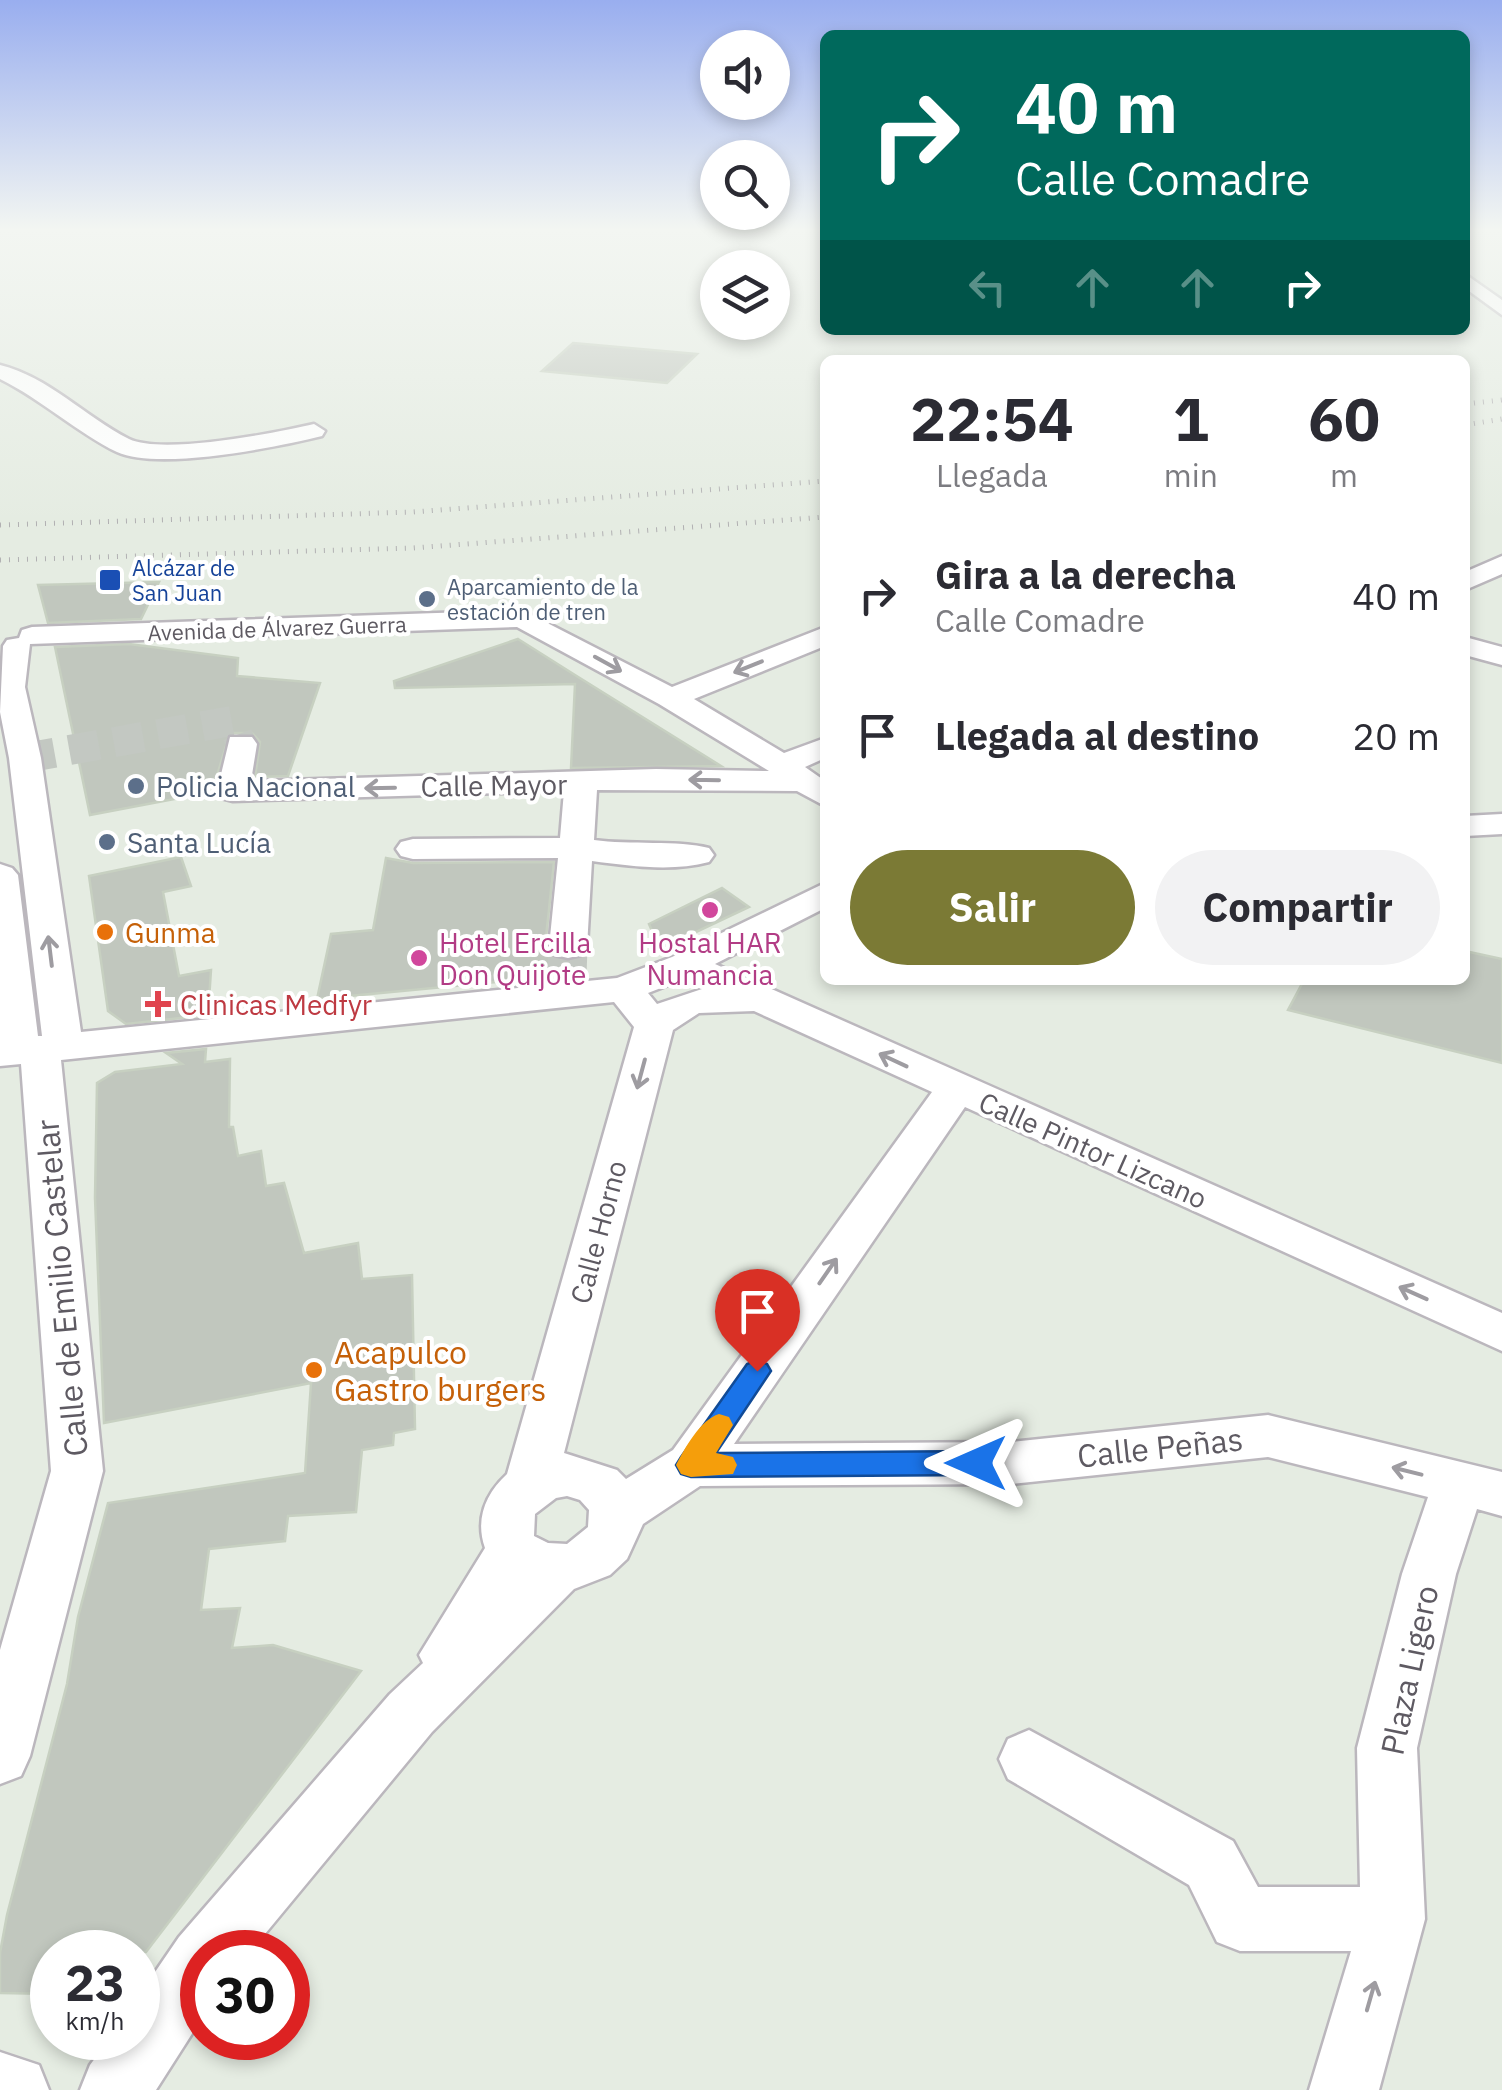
<!DOCTYPE html>
<html lang="es">
<meta charset="utf-8">
<style>
body{margin:0;font-family:"IBM Plex Sans",sans-serif;background:#f2f2f3;color:#2b2b33;height:100vh;display:flex;flex-direction:column;font-size:38px;white-space:nowrap}
*{box-sizing:border-box;margin:0}
p{font-size:32px;color:#7c7c81}
.icon{flex:none;width:55px;height:55px;fill:none;stroke:currentColor;stroke-width:2;stroke-linecap:round;stroke-linejoin:round}
.map{position:relative;flex:1;overflow:hidden}
.sheet{position:absolute;left:820px;top:355px;width:650px;height:630px;display:flex;flex-direction:column;background:#fff;border-radius:15px;box-shadow:0 5px 15px #0003}
.sheet>*{flex:none}
.top-card{position:absolute;left:820px;top:30px;width:650px;height:305px;border-radius:15px;box-shadow:0 5px 15px #0003;background:#00695c;color:#fff;overflow:hidden}
.tools{position:absolute;left:700px;top:30px;display:grid;gap:20px}
.tools a{display:grid;place-items:center;width:90px;height:90px;border-radius:50%;background:#fff;box-shadow:0 5px 15px #0003;font-size:50px}
.speed{position:absolute;left:30px;top:1930px;display:flex;gap:20px;font-size:50px;font-weight:700;text-align:center}
.speed>*{display:grid;place-content:center;width:130px;height:130px;border-radius:50%;background:#fff;box-shadow:0 5px 15px #0003;line-height:1}
.speed small{font-size:25px;font-weight:400}
.speed .limit{border:15px solid #d22;background:#fff;color:#111}
.pin{position:absolute;display:grid;place-items:center;width:85px;height:85px;color:#fff;margin:-102px -42px;border-radius:50% 50% 50% 0;rotate:-45deg;box-shadow:0 0 10px #0007}
.pin .icon{rotate:45deg}
.me{position:absolute;width:110px;margin:-55px;rotate:270deg;stroke-linejoin:round;filter:drop-shadow(0 0 8px #0008)}
.turn{display:flex;align-items:center;gap:35px;height:210px;padding:0 30px;font-size:45px}
.turn .icon{width:130px;height:130px;stroke-width:2.5}
.turn b{display:block;font-size:70px;line-height:85px}
.lanes{display:flex;align-items:center;height:95px;padding:0 30px;background:#0003;justify-content:center;gap:50px;direction:ltr}
.lanes .off{opacity:.35}
.eta{display:flex;justify-content:space-evenly;align-items:center;height:170px;text-align:center}
.eta b{font-size:60px;font-weight:700;line-height:70px}
.action{display:flex;gap:20px;margin-top:auto;padding:20px 30px}
.action a{flex:1;height:115px;border-radius:60px;background:#7b7a35;color:#fff;font-size:40px;font-weight:700;line-height:115px;text-align:center}
.action a+a{background:#f2f2f3;color:#2b2b33}
ul{padding:0;list-style:none}
li{display:flex;align-items:center;gap:30px;height:140px;padding:0 30px}
li div{flex:1}
li b{display:block;font-size:38px}
li em{font-style:normal}
.map>svg:first-child{display:block}
.building{fill:#c1c7be;stroke:#c7d0c1;stroke-width:2.5}
.lines{fill:none;stroke-linecap:round;stroke-linejoin:round}
.minor-tunnel-far1{stroke:#c3c8c2;stroke-width:30;stroke-dasharray:30 15;stroke-linecap:butt}
.minor-tunnel{stroke:#c3c8c2;stroke-width:39;stroke-dasharray:39 19;stroke-linecap:butt}
.minor-casing{stroke:#bbb7bd;stroke-width:5}
.minor{fill:#fff;fill-rule:evenodd}
.rail{stroke:#b1b0b2;stroke-width:5;stroke-dasharray:1 8;stroke-linecap:butt}
.oneway{stroke:#9e9ca1}
.route{fill:#1a73e8;stroke:#114b97;stroke-width:2.5}
.slow{fill:#f59e0b}
.transit-dot{fill:#1a4fb4;stroke:#fff;stroke-width:4}
.service-dot{fill:#5c6f8a;stroke:#fff;stroke-width:4}
.hotel-dot{fill:#d1479c;stroke:#fff;stroke-width:4}
.food-dot{fill:#e8710a;stroke:#fff;stroke-width:4}
.health-dot{fill:#e0444e;stroke:#fff;stroke-width:4}
.labels{text-anchor:middle;dominant-baseline:central;stroke-width:8;stroke-linejoin:round;paint-order:stroke}
.far-transit-label{font-size:22px;fill:#164399;stroke:#fff;text-anchor:start}
.far-service-label{font-size:22px;fill:#4e5e75;stroke:#fff;text-anchor:start}
.far-street-label{font-size:22px;fill:#5e5a62;stroke:#fff}
.street-label{font-size:28px;fill:#5e5a62;stroke:#fff}
.service-label{font-size:28px;fill:#4e5e75;stroke:#fff;text-anchor:start}
.food-label{font-size:28px;fill:#c56008;stroke:#fff;text-anchor:start}
.hotel-label{font-size:28px;fill:#b23c85;stroke:#fff;text-anchor:start}
.health-label{font-size:28px;fill:#be3a42;stroke:#fff;text-anchor:start}
.near-street-label{font-size:32px;fill:#5e5a62;stroke:#fff}
.near-food-label{font-size:32px;fill:#c56008;stroke:#fff;text-anchor:start}
</style>
<div class="map">
<svg width="1502" height="2090" viewBox="0 0 1502 2090">
<rect width="100%" height="100%" fill="#e5ece2"/>
<path class="building" d="M573 343 697 354 667 383 542 371Z
M159 582 141 619 48 623 38 585Z
M518 639 575 675 721 766 571 768 575 684 395 688 394 681Z
M129 644 238 658 237 676 320 683 288 776 255 777 260 742 252 733H230L215 782 186 783 190 796 90 815 55 647Z
M181 857 191 886 163 892 179 976 211 970 208 1015 126 1024 108 1011 89 876Z
M386 858 413 863 554 862 545 947 551 956 549 977 317 999 331 934 373 930Z
M722 888 749 907 660 949 649 924Z
M1465 951 1502 959V1063L1288 1010 1304 980H1465Z
M206 1049 205 1062 230 1059 229 1127H233L238 1156 261 1151 266 1186 284 1183 304 1253 358 1243 362 1279 412 1275 415 1429 394 1433 393 1445 362 1450 356 1512 288 1516 285 1541 209 1549 201 1610 240 1608 232 1648 273 1645 361 1671 146 1952H52V1994L0 1993V1953L7 1915 67 1684 78 1617 108 1503 305 1473 311 1383 104 1423 95 1198 97 1083 115 1072 182 1064 166 1053Z"/>
<g class="lines">
<path class="minor-tunnel-far1" d="M25 758 232 721 241 744"/>
<path class="minor-tunnel" d="M567 975 568 947"/>
<g class="minor-casing">
<path id="minor" d="M1465 274 1502 300V315L1465 288Z
M0 365C49 377 85 417 129 439 162 455 276 433 314 424L325 431 322 436C277 447 159 471 117 452 79 434 41 399 0 379Z
M1502 556V574L1465 590V572Z
M522 610 672 687 825 627V646L694 699 784 753 825 738V758L805 767 825 781V806L797 791 597 790 594 840C629 845 678 840 709 848L714 855 709 862C672 872 630 866 592 861L587 947 581 955 568 958 555 955 549 947 558 858 413 859 401 856 396 849 401 842 413 839 560 838 564 791 233 801 221 798 217 791 230 737H252L257 744 251 781 656 769 769 771 659 704 517 627 30 644 25 687 41 758 81 1032 617 978 672 957 825 883V908L715 964 1502 1313V1351L965 1107 734 1444 1012 1442 1268 1415 1502 1472V1516L1477 1509 1456 1574 1417 1748 1425 1919 1379 2090H1309L1351 1951H1240L1217 1942 1189 1885 1008 1779 999 1759 1008 1739 1029 1730 1233 1841 1258 1887H1360L1357 1748 1402 1574 1428 1497 1268 1457 1012 1484 700 1486 643 1524 627 1559 610 1575 574 1589 432 1732 250 1952H202V2018L156 2090H80L90 2065 110 2038H138V1997L179 1937 390 1694 423 1663 419 1655 485 1548C475 1520 485 1494 507 1474L634 1027 614 1002 61 1060 103 1471 30 1756 21 1776 0 1784V1650L51 1471 21 1064 0 1066V864L12 868 18 875 38 1036H42L9 758 0 712 3 646 7 640 19 638 22 630 32 627ZM684 979 705 988 657 1004 648 993ZM754 1011 932 1092 673 1450 626 1479 617 1470 564 1453 673 1030 699 1013ZM567 1496 580 1500 589 1510 588 1527 567 1544 548 1543 534 1536 535 1514 556 1498Z
M1465 637 1502 647V665L1465 655Z
M1502 814V834L1465 836V816Z
M0 2052 39 2065 49 2090H0Z"/>
</g>
<use href="#minor" class="minor"/>
<path class="rail" d="M1465 404 1502 400
M1465 425 1502 419
M0 525 413 512 825 481
M0 560 413 548 825 517"/>
</g>
<defs><path id="oneway-shaft" d="M-6 0H5M1.5-3L5.5 0L1.5 3" fill="none" stroke-width="1.6" stroke-linecap="round" stroke-linejoin="round" transform="scale(2.5)"/></defs>
<g class="oneway">
<use href="#oneway-shaft" transform="translate(608 664) rotate(29)"/>
<use href="#oneway-shaft" transform="translate(748 667) rotate(158)"/>
<use href="#oneway-shaft" transform="translate(704 780) rotate(-179)"/>
<use href="#oneway-shaft" transform="translate(380 788) rotate(179)"/>
<use href="#oneway-shaft" transform="translate(50 951) rotate(-97)"/>
<use href="#oneway-shaft" transform="translate(893 1060) rotate(-155)"/>
<use href="#oneway-shaft" transform="translate(641 1074) rotate(105)"/>
<use href="#oneway-shaft" transform="translate(828 1271) rotate(-55)"/>
<use href="#oneway-shaft" transform="translate(1413 1293) rotate(-156)"/>
<use href="#oneway-shaft" transform="translate(1407 1471) rotate(-166)"/>
<use href="#oneway-shaft" transform="translate(1371 1996) rotate(-74)"/>
</g>
<linearGradient id="sky" x2="0" y2="1"><stop stop-color="#99aeef"/><stop offset="0.44" stop-color="#f3f6f2"/><stop offset="1" stop-color="#f3f6f2" stop-opacity="0"/></linearGradient>
<rect width="1502" height="522" fill="url(#sky)"/>
<path class="route" d="M757 1360 767 1364 771 1371 716 1453 976 1451 987 1454 991 1463 987 1472 976 1475 691 1477 681 1474 676 1465 681 1457 747 1364Z"/>
<path class="slow" d="M719 1414 729 1417 733 1425 716 1453 733 1457 737 1465 733 1474 691 1477 681 1474 676 1465C685 1448 700 1420 719 1414Z"/>
<rect class="transit-dot" x="98" y="568" width="24" height="24" rx="5"/>
<g class="service-dot">
<circle cx="427" cy="599" r="10"/>
<circle cx="136" cy="786" r="10"/>
<circle cx="107" cy="842" r="10"/>
</g>
<g class="hotel-dot">
<circle cx="710" cy="910" r="10"/>
<circle cx="419" cy="958" r="10"/>
</g>
<g class="food-dot">
<circle cx="105" cy="932" r="10"/>
<circle cx="314" cy="1370" r="10"/>
</g>
<path class="health-dot" d="M153 989h10v10h10v10h-10v10h-10v-10h-10v-10h10z"/>
<g class="labels">
<g class="far-transit-label">
<text x="132" y="567">Alcázar de<tspan x="132" dy="25">San Juan</tspan></text>
</g>
<g class="far-service-label">
<text x="447" y="586">Aparcamiento de la<tspan x="447" dy="25">estación de tren</tspan></text>
</g>
<g class="far-street-label">
<text transform="translate(277 628) rotate(-2)">Avenida de Álvarez Guerra</text>
</g>
<g class="street-label">
<text transform="translate(494 785) rotate(-1)">Calle Mayor</text>
<text transform="translate(1093 1150) rotate(24)">Calle Pintor Lizcano</text>
<text transform="translate(598 1232) rotate(-75)">Calle Horno</text>
</g>
<g class="service-label">
<text x="156" y="786">Policia Nacional</text>
<text x="127" y="842">Santa Lucía</text>
</g>
<g class="food-label">
<text x="125" y="932">Gunma</text>
</g>
<g class="hotel-label">
<text x="439" y="942">Hotel Ercilla<tspan x="439" dy="32">Don Quijote</tspan></text>
<text x="710" y="942" text-anchor="middle">Hostal HAR<tspan x="710" dy="32">Numancia</tspan></text>
</g>
<g class="health-label">
<text x="180" y="1004">Clinicas Medfyr</text>
</g>
<g class="near-street-label">
<text transform="translate(61 1288) rotate(-95)">Calle de Emilio Castelar</text>
<text transform="translate(1160 1447) rotate(-6)">Calle Peñas</text>
<text transform="translate(1409 1670) rotate(-78)">Plaza Ligero</text>
</g>
<g class="near-food-label">
<text x="334" y="1352">Acapulco<tspan x="334" dy="37">Gastro burgers</tspan></text>
</g>
</g>
</svg>
<div class="tools">
<a><svg class="icon" aria-label="sound" viewBox="0 0 24 24"><path d="M4 9h4l5-4v14l-5-4H4zM17 9q2 3 0 6"/></svg></a>
<a><svg class="icon" aria-label="search" viewBox="0 0 24 24"><circle cx="10" cy="10" r="6"/><path d="M15 15l6 6"/></svg></a>
<a><svg class="icon" aria-label="layers" viewBox="0 0 24 24"><path d="M12 4l9 5-9 5-9-5zM3 14l9 5 9-5"/></svg></a>
</div>
<div class="speed"><div>23<small>km/h</small></div><div class="limit">30</div></div>
<div class="pin" style="left:757px;top:1371px;background:#d93025"><svg class="icon" aria-label="arrive" viewBox="0 0 24 24"><path d="M6 21V4h12l-3 4 3 4H6"/></svg></div>
<svg class="me" style="left:976px;top:1463px" viewBox="-20 -20 40 40"><path d="M0-17L14 15 0 8-14 15z" fill="#1a73e8" stroke="#fff" stroke-width="4"/></svg>
<div class="top-card">
<div class="turn"><svg class="icon" aria-label="right" viewBox="0 0 24 24"><path d="M7 20v-9h11M14 6l5 5-5 5"/></svg><div><b>40 m</b>Calle Comadre</div></div>
<div class="lanes"><svg class="icon off" aria-label="left" viewBox="0 0 24 24"><path d="M17 20v-9H6M10 6l-5 5 5 5"/></svg><svg class="icon off" aria-label="ahead" viewBox="0 0 24 24"><path d="M12 20V5M6 11l6-6 6 6"/></svg><svg class="icon off" aria-label="ahead" viewBox="0 0 24 24"><path d="M12 20V5M6 11l6-6 6 6"/></svg><svg class="icon" aria-label="right" viewBox="0 0 24 24"><path d="M7 20v-9h11M14 6l5 5-5 5"/></svg></div>
</div>
<section class="sheet">
<div class="eta">
<div><b>22:54</b><p>Llegada</p></div>
<div><b>1</b><p>min</p></div>
<div><b>60</b><p>m</p></div>
</div>
<ul>
<li><svg class="icon" aria-label="right" viewBox="0 0 24 24"><path d="M7 20v-9h11M14 6l5 5-5 5"/></svg><div><b>Gira a la derecha</b><p>Calle Comadre</p></div><em>40 m</em></li>
<li><svg class="icon" aria-label="arrive" viewBox="0 0 24 24"><path d="M6 21V4h12l-3 4 3 4H6"/></svg><div><b>Llegada al destino</b></div><em>20 m</em></li>
</ul>
<div class="action"><a>Salir</a><a>Compartir</a></div>
</section>
</div>
